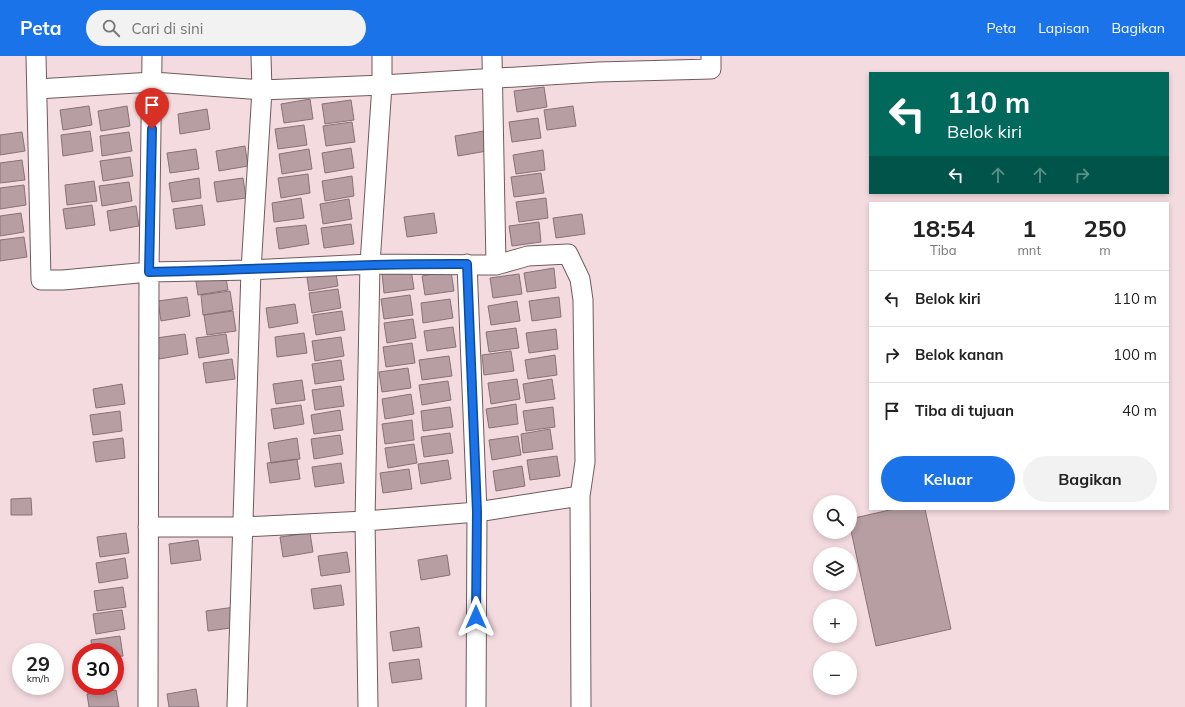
<!DOCTYPE html>
<html lang="id">
<meta charset="utf-8">
<style>
body{margin:0;font-family:Mulish,sans-serif;background:#f2f2f2;color:#222;height:100vh;display:flex;flex-direction:column;font-size:15px;white-space:nowrap}
*{box-sizing:border-box;margin:0}
p{font-size:13px;color:#767676}
.icon{flex:none;width:22px;height:22px;fill:none;stroke:currentColor;stroke-width:2;stroke-linecap:round;stroke-linejoin:round}
.map{position:relative;flex:1;overflow:hidden}
.sheet{position:absolute;left:869px;top:146px;width:300px;height:308px;display:flex;flex-direction:column;background:#fff;border-radius:0px;box-shadow:0 2px 6px #0003}
.sheet>*{flex:none}
.guide{position:absolute;left:869px;top:16px;width:300px;height:122px;border-radius:0px;box-shadow:0 2px 6px #0003;background:#00695c;color:#fff;overflow:hidden}
.controls{position:absolute;left:813px;top:439px;display:grid;gap:8px}
.controls a{display:grid;place-items:center;width:44px;height:44px;border-radius:50%;background:#fff;box-shadow:0 2px 6px #0003;font-size:20px}
.speed{position:absolute;left:12px;top:587px;display:flex;gap:8px;font-size:20px;font-weight:700;text-align:center}
.speed>*{display:grid;place-content:center;width:52px;height:52px;border-radius:50%;background:#fff;box-shadow:0 2px 6px #0003;line-height:1}
.speed small{font-size:10px;font-weight:400}
.speed .limit{border:6px solid #d22;background:#fff;color:#111}
.pin{position:absolute;display:grid;place-items:center;width:34px;height:34px;color:#fff;margin:-41px -17px;border-radius:50% 50% 50% 0;rotate:-45deg;box-shadow:0 0 4px #0007}
.pin .icon{rotate:45deg}
.me{position:absolute;width:44px;margin:-22px;rotate:0deg;stroke-linejoin:round;filter:drop-shadow(0 0 3px #0008)}
.turn{display:flex;align-items:center;gap:14px;height:84px;padding:0 12px;font-size:18px}
.turn .icon{width:52px;height:52px;stroke-width:2.5}
.turn b{display:block;font-size:28px;line-height:34px}
.lanes{display:flex;align-items:center;height:38px;padding:0 12px;background:#0003;justify-content:center;gap:20px;direction:ltr}
.lanes .off{opacity:.35}
.eta{display:flex;justify-content:space-evenly;align-items:center;height:68px;text-align:center}
.eta b{font-size:24px;font-weight:700;line-height:28px}
.cta{display:flex;gap:8px;margin-top:auto;padding:8px 12px}
.cta a{flex:1;height:46px;border-radius:24px;background:#1a73e8;color:#fff;font-size:16px;font-weight:700;line-height:46px;text-align:center}
.cta a+a{background:#f2f2f2;color:#222}
ul{padding:0;list-style:none}
li{display:flex;align-items:center;gap:12px;height:56px;padding:0 12px;border-top:1px solid #e0e0e0}
li div{flex:1}
li b{display:block;font-size:15px}
li em{font-style:normal}
header{display:flex;align-items:center;gap:24px;box-sizing:border-box;height:56px;padding:0 20px;background:#1a73e8;color:#fff}
header strong{font-size:19px}
nav{display:flex;gap:22px;margin-inline-start:auto;font-size:14px}
.search{width:280px;height:36px;background:#f2f2f2;display:flex;align-items:center;gap:10px;box-sizing:border-box;padding:0 14px;border-radius:22px;color:#767676;font-size:15px}
.map>svg:first-child{display:block}
.building{fill:#b69ea3;stroke:#887277}
.lines{fill:none;stroke-linecap:round;stroke-linejoin:round}
.minor-casing{stroke:#6f5a5e;stroke-width:21}
.minor{stroke:#fff;stroke-width:19}
.route-casing{stroke:#114b97;stroke-width:10}
.route{stroke:#1a73e8;stroke-width:7}
</style>
<header>
<strong>Peta</strong>
<div class="search"><svg class="icon" aria-label="search" viewBox="0 0 24 24"><circle cx="10" cy="10" r="6"/><path d="M15 15l6 6"/></svg>Cari di sini</div>
<nav><a>Peta</a><a>Lapisan</a><a>Bagikan</a></nav>
</header>
<div class="map">
<svg width="1185" height="651" viewBox="0 0 1185 651">
<rect width="100%" height="100%" fill="#f4dbe0"/>
<path class="building" d="M544 31 547 51 517 56 514 35Z
M310 43 313 63 284 67 281 48Z
M351 44 354 64 325 68 322 48Z
M89 50 92 69 63 74 60 54Z
M127 50 130 70 101 75 98 55Z
M573 50 576 70 547 74 544 54Z
M207 53 210 73 180 78 178 58Z
M538 62 541 82 512 86 509 66Z
M352 66 355 86 326 90 323 70Z
M304 69 307 89 278 93 275 73Z
M90 75 93 95 63 100 61 79Z
M484 75 487 95 458 100 455 80Z
M22 76 25 95 0 99V79Z
M129 76 132 95 102 100 100 80Z
M245 90 248 110 219 115 216 95Z
M351 92 354 112 325 117 322 97Z
M196 93 199 113 170 117 167 97Z
M309 93 312 113 282 118 279 98Z
M543 94 545 114 516 118 513 99Z
M130 101 133 120 103 125 100 105Z
M22 104 25 124 0 127V107Z
M541 117 544 137 514 141 511 121Z
M308 118 310 137 281 142 278 122Z
M352 120 354 140 325 145 322 125Z
M199 122 201 142 172 146 169 127Z
M243 122 246 142 217 146 214 126Z
M94 125 97 145 67 149 65 129Z
M129 126 132 145 102 150 99 130Z
M24 129 26 149 0 153V132Z
M301 142 304 162 274 166 272 147Z
M546 142 548 162 519 166 516 146Z
M349 143 352 163 323 168 320 148Z
M92 149 95 169 66 173 63 153Z
M202 149 205 169 176 173 173 153Z
M136 150 139 170 110 175 107 155Z
M21 157 24 176 0 180V160Z
M434 157 437 177 407 181 404 161Z
M582 158 585 178 556 182 553 162Z
M539 166 541 186 512 190 509 170Z
M351 168 354 188 324 192 321 172Z
M306 169 309 188 279 193 276 172Z
M24 181 27 201 0 205V184Z
M335 211 338 230 309 235 306 215Z
M554 212 556 232 527 236 524 217Z
M411 213 414 233 384 237 382 217Z
M225 215 228 234 198 239 195 219Z
M451 215 454 235 425 239 422 220Z
M519 218 522 238 493 242 490 222Z
M338 233 341 252 312 257 309 237Z
M230 235 233 254 203 259 201 239Z
M410 239 413 259 384 263 381 243Z
M187 241 190 260 161 265 158 245Z
M559 241 561 261 532 265 529 245Z
M450 243 453 262 423 267 421 247Z
M517 245 520 265 491 269 488 250Z
M295 248 298 267 269 272 266 252Z
M233 255 236 275 207 279 204 259Z
M342 255 345 274 316 279 313 259Z
M413 263 416 282 387 287 384 267Z
M453 271 456 291 427 295 424 275Z
M516 272 519 292 489 296 486 276Z
M556 273 558 293 529 297 526 277Z
M304 277 307 297 277 301 275 281Z
M185 278 188 298 159 303 156 282Z
M226 278 229 297 199 302 196 282Z
M341 281 344 300 315 305 312 285Z
M412 287 415 307 386 311 383 291Z
M511 295 514 315 484 319 482 299Z
M555 299 557 319 528 323 525 304Z
M449 300 452 320 422 324 419 304Z
M232 303 235 323 206 327 203 307Z
M341 304 344 324 315 328 312 308Z
M408 312 411 332 382 336 379 316Z
M517 323 520 343 491 348 488 327Z
M552 323 555 343 526 347 523 328Z
M302 324 305 344 276 348 273 328Z
M448 325 451 344 422 349 419 329Z
M122 328 125 348 96 352 93 333Z
M341 330 344 350 315 354 312 334Z
M411 338 414 358 385 363 382 343Z
M516 348 518 368 489 372 486 353Z
M301 349 304 368 274 373 271 353Z
M450 351 453 371 423 375 421 355Z
M553 351 555 371 526 375 523 355Z
M340 354 343 374 314 378 311 359Z
M120 355 122 375 93 379 90 359Z
M412 364 414 384 385 388 382 368Z
M550 373 553 393 523 397 521 378Z
M450 377 453 397 424 401 421 381Z
M340 379 343 398 314 403 311 383Z
M518 380 521 399 492 404 489 384Z
M123 382 125 402 96 406 93 386Z
M297 382 300 403 271 407 268 387Z
M414 388 417 407 388 412 385 392Z
M557 400 560 420 530 424 527 404Z
M297 403 300 423 270 427 267 407Z
M448 404 451 423 421 428 418 408Z
M341 407 344 427 315 431 312 411Z
M522 410 525 430 496 435 493 415Z
M409 413 412 433 383 437 380 417Z
M31 442 32 459H11V443Z
M894 453H925L951 573 876 590 850 470V463Z
M126 477 129 497 100 501 97 481Z
M310 477 313 496 283 501 280 481Z
M198 484 201 504 171 508 169 488Z
M347 496 350 516 321 520 318 500Z
M447 499 450 519 421 524 418 504Z
M125 502 128 522 99 527 96 507Z
M341 529 344 549 314 553 311 533Z
M123 531 126 551 97 555 94 535Z
M235 551 238 571 208 575 206 555Z
M122 554 125 573 96 578 93 558Z
M419 571 422 591 393 595 390 576Z
M120 580 123 600 115 601V596H92L91 584Z
M419 603 422 623 392 627 389 607Z
M115 607 119 627 115 628Z
M196 633 199 651H169L167 638Z
M116 634 119 651H89L87 638Z"/>
<g class="lines">
<g class="minor-casing">
<path id="minor" d="M36 0 41 224H63L149 216 251 214 370 208 496 209 528 200 568 198 580 223 583 244 585 406 580 440 581 651
M492 0 496 209
M37 33 153 26 262 34 382 29 598 16 711 13V0
M467 208 477 456 476 651
M148 471H242L365 465 477 456 580 440
M148 651 149 216 152 0
M237 651 251 214 262 34 261 0
M368 651 365 465 370 208 382 29V0"/>
</g>
<use href="#minor" class="minor"/>
</g>
<g class="lines">
<g class="route-casing">
<path id="route" d="M152 73 149 216C255 214 361 207 467 208L477 456 476 561"/>
</g>
<use href="#route" class="route"/>
</g>
</svg>
<div class="controls">
<a><svg class="icon" aria-label="search" viewBox="0 0 24 24"><circle cx="10" cy="10" r="6"/><path d="M15 15l6 6"/></svg></a>
<a><svg class="icon" aria-label="layers" viewBox="0 0 24 24"><path d="M12 4l9 5-9 5-9-5zM3 14l9 5 9-5"/></svg></a>
<a>+</a>
<a>−</a>
</div>
<div class="speed"><div>29<small>km/h</small></div><div class="limit">30</div></div>
<div class="pin" style="left:152px;top:73px;background:#d93025"><svg class="icon" aria-label="arrive" viewBox="0 0 24 24"><path d="M6 21V4h12l-3 4 3 4H6"/></svg></div>
<svg class="me" style="left:476px;top:561px" viewBox="-20 -20 40 40"><path d="M0-17L14 15 0 8-14 15z" fill="#1a73e8" stroke="#fff" stroke-width="4"/></svg>
<div class="guide">
<div class="turn"><svg class="icon" aria-label="left" viewBox="0 0 24 24"><path d="M17 20v-9H6M10 6l-5 5 5 5"/></svg><div><b>110 m</b>Belok kiri</div></div>
<div class="lanes"><svg class="icon" aria-label="left" viewBox="0 0 24 24"><path d="M17 20v-9H6M10 6l-5 5 5 5"/></svg><svg class="icon off" aria-label="ahead" viewBox="0 0 24 24"><path d="M12 20V5M6 11l6-6 6 6"/></svg><svg class="icon off" aria-label="ahead" viewBox="0 0 24 24"><path d="M12 20V5M6 11l6-6 6 6"/></svg><svg class="icon off" aria-label="right" viewBox="0 0 24 24"><path d="M7 20v-9h11M14 6l5 5-5 5"/></svg></div>
</div>
<section class="sheet">
<div class="eta">
<div><b>18:54</b><p>Tiba</p></div>
<div><b>1</b><p>mnt</p></div>
<div><b>250</b><p>m</p></div>
</div>
<ul>
<li><svg class="icon" aria-label="left" viewBox="0 0 24 24"><path d="M17 20v-9H6M10 6l-5 5 5 5"/></svg><div><b>Belok kiri</b></div><em>110 m</em></li>
<li><svg class="icon" aria-label="right" viewBox="0 0 24 24"><path d="M7 20v-9h11M14 6l5 5-5 5"/></svg><div><b>Belok kanan</b></div><em>100 m</em></li>
<li><svg class="icon" aria-label="arrive" viewBox="0 0 24 24"><path d="M6 21V4h12l-3 4 3 4H6"/></svg><div><b>Tiba di tujuan</b></div><em>40 m</em></li>
</ul>
<div class="cta"><a>Keluar</a><a>Bagikan</a></div>
</section>
</div>
